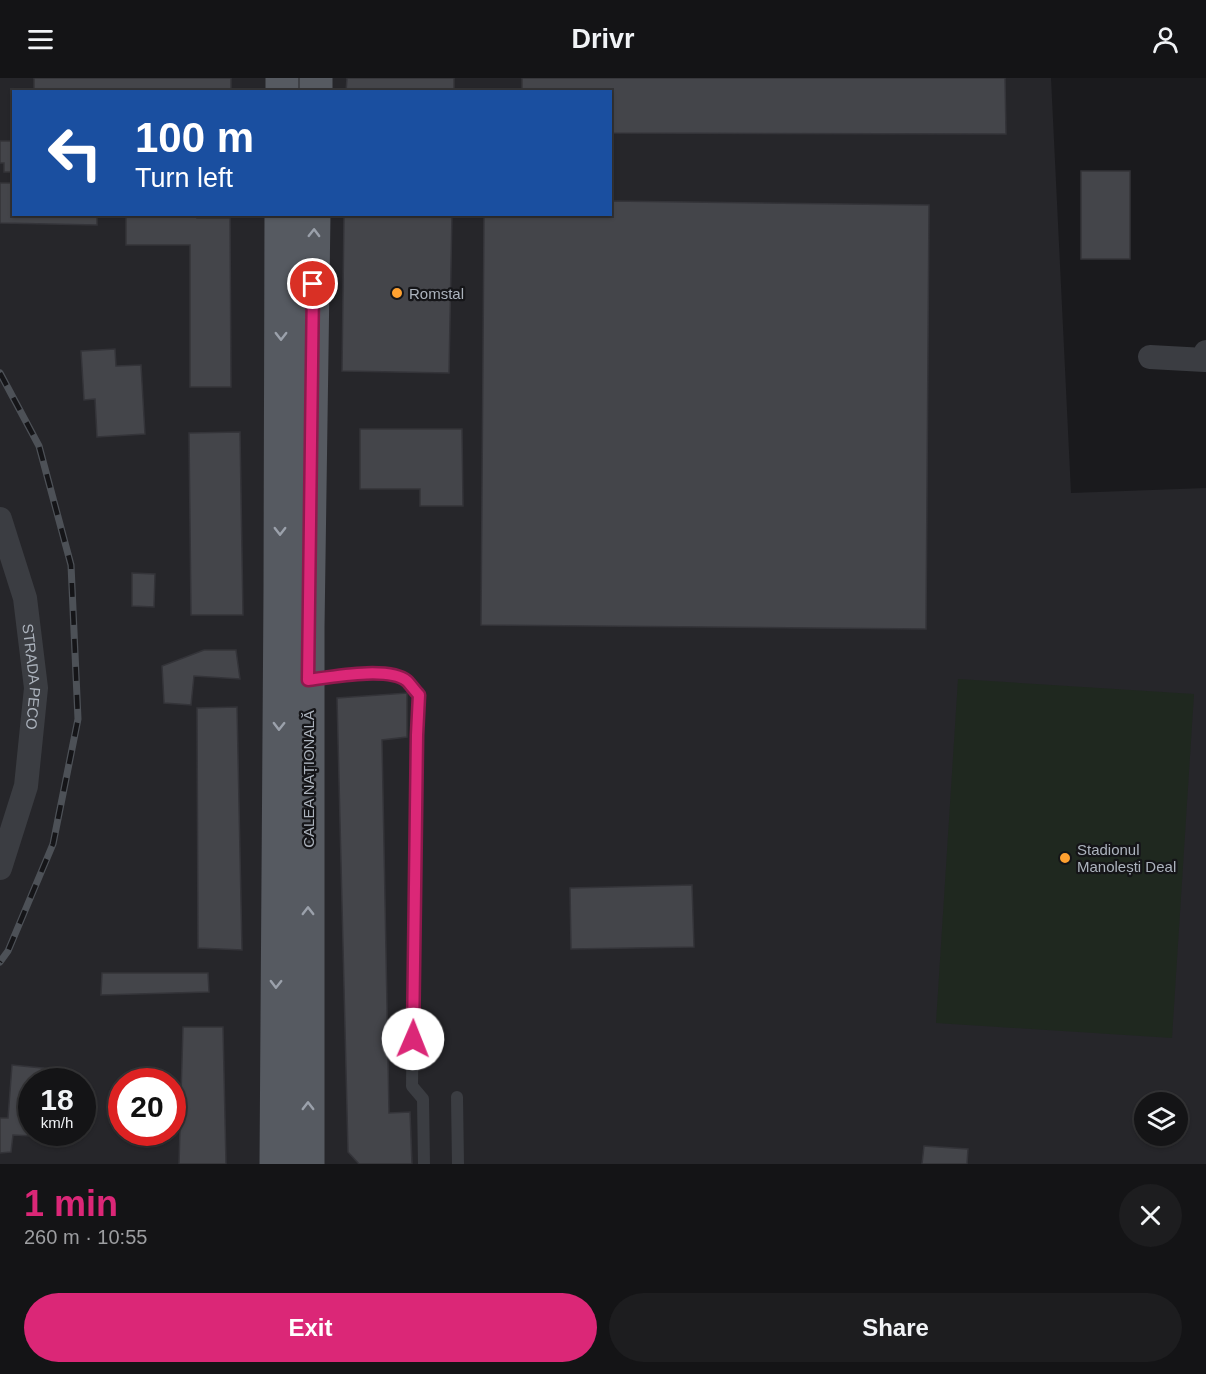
<!DOCTYPE html>
<meta charset="utf-8">
<style>
body{margin:0;font-family:Helvetica,sans-serif;background:#1d1d1f;color:#f1f3f6;height:100vh;display:flex;flex-direction:column;font-size:22px;white-space:nowrap}
*{box-sizing:border-box;margin:0}
p{font-size:20px;color:#9d9ea1}
.icon{flex:none;width:33px;height:33px;fill:none;stroke:currentColor;stroke-width:2;stroke-linecap:round;stroke-linejoin:round}
.map{position:relative;height:1086px;overflow:hidden}
.panel{display:flex;flex-direction:column;background:#141416;flex:1}
.panel>*{flex:none}
.banner{position:absolute;left:12px;top:12px;width:600px;height:126px;border-radius:0px;box-shadow:0 2px 4px #0004,0 0 0 2px #333335;background:#1a4fa0;color:#fff;overflow:hidden}
.controls{position:absolute;left:1134px;top:1014px;display:grid;gap:12px}
.controls a{display:grid;place-items:center;width:54px;height:54px;border-radius:50%;background:#141416;box-shadow:0 2px 4px #0004,0 0 0 2px #333335;font-size:30px}
.speed{position:absolute;left:18px;top:990px;display:flex;gap:12px;font-size:30px;font-weight:700;text-align:center}
.speed>*{display:grid;place-content:center;width:78px;height:78px;border-radius:50%;background:#141416;box-shadow:0 2px 4px #0004,0 0 0 2px #333335;line-height:1}
.speed small{font-size:15px;font-weight:400}
.speed .limit{border:9px solid #d22;background:#fff;color:#111}
.pin{position:absolute;display:grid;place-items:center;width:51px;height:51px;color:#fff;margin:-26px;border:3px solid #fff;border-radius:50%;box-shadow:0 2px 6px #0007}
.me{position:absolute;width:66px;margin:-33px;rotate:1deg;stroke-linejoin:round;filter:drop-shadow(0 0 4px #0008)}
.turn{display:flex;align-items:center;gap:21px;height:126px;padding:0 24px;font-size:27px}
.turn .icon{width:78px;height:78px;stroke-width:2.5}
.turn b{display:block;font-size:42px;line-height:51px}
.round{display:grid;place-items:center;flex:none;width:63px;height:63px;border-radius:32px;background:#1d1d1f}
.overview{display:flex;align-items:center;justify-content:space-between;height:102px;padding:0 24px}
h1{font-size:36px;font-weight:700;line-height:45px;color:#db2777}
.action{display:flex;gap:12px;margin-top:auto;padding:12px 24px}
.action a{flex:1;height:69px;border-radius:36px;background:#db2777;color:#fff;font-size:24px;font-weight:700;line-height:69px;text-align:center}
.action a+a{background:#1d1d1f;color:#f1f3f6}
header{display:flex;justify-content:space-between;align-items:center;height:78px;padding:0 24px;background:#141416;font-size:27px;font-weight:700}
.map>svg:first-child{display:block}
.built{fill:#26262a;fill-rule:evenodd}
.green{fill:#1f281f}
.building{fill:#44454a;stroke:#343439;stroke-width:1.5}
.lines{fill:none;stroke-linecap:round;stroke-linejoin:round}
.lane{stroke:#3b3d42;stroke-width:12}
.street{stroke:#3b3d42;stroke-width:24}
.primary{stroke:#565a61;stroke-width:33}
.rail-casing{stroke:#4d5157;stroke-width:7}
.rail{stroke:#151518;stroke-width:4.5;stroke-dasharray:14;stroke-linecap:butt}
.oneway{stroke:#9ba1ab}
.route-casing{stroke:#8e194d;stroke-width:15}
.route{stroke:#db2777;stroke-width:10}
.poi-dot{fill:#ffa130;stroke:#151518;stroke-width:2}
.labels{text-anchor:middle;dominant-baseline:central;stroke-width:4.5;stroke-linejoin:round;paint-order:stroke}
.poi-label{font-size:15px;fill:#acb3bd;stroke:#151518;text-anchor:start}
.street-label{font-size:15px;fill:#acb3bd;stroke:#151518}
</style>
<header><svg class="icon" aria-label="menu" viewBox="0 0 24 24"><path d="M4 6h16M4 12h16M4 18h16"/></svg>Drivr<svg class="icon" aria-label="person" viewBox="0 0 24 24"><circle cx="12" cy="8" r="4"/><path d="M4 21q1-7 8-7t8 7"/></svg></header>
<div class="map">
<svg width="1206" height="1086" viewBox="0 0 1206 1086">
<rect width="100%" height="100%" fill="#1a1a1d"/>
<path class="built" d="M0 0H1051L1071 415 1206 410V1086H0ZM14 14H610V136H14ZM32 1004H82V1054H32ZM122 1004H172V1054H122ZM1144 1024H1178V1058H1144Z"/>
<path class="green" d="M958 601 1194 616 1172 960 936 945Z"/>
<path class="building" d="M34 0H231V14H34Z
M347 0H454V14H346Z
M522 0H1005L1006 56 610 55V14H522Z
M0 63H14V94H4V85H0Z
M1081 93H1130V181H1081Z
M0 105H14V136H97V147L0 145Z
M610 123 929 127 926 551 481 547 484 136H610Z
M126 136H197V140H230L231 309H190V167H126Z
M344 136H452L449 295 342 293Z
M115 271 116 288 141 287 145 356 97 359 95 321 84 322 81 273Z
M360 351H462L463 428H420V411H360Z
M240 354 243 537H191L189 355Z
M132 495 155 496 154 529 132 528Z
M204 572H236L240 601 194 598 191 627 164 625 162 588Z
M407 615V659L382 662 389 1035 410 1034 412 1086H359L348 1074 337 620Z
M237 629 242 872 198 870 197 630Z
M692 807 694 869 571 871 570 810Z
M102 895H208L209 914 101 917Z
M183 949H223L226 1086H179Z
M12 987 52 991V1004H32V1054H52V1059L13 1057 11 1074 0 1075V1040H8Z
M924 1068 968 1071 967 1086H922Z"/>
<g class="lines">
<path class="lane" d="M308 602C331 599 390 588 407 603 411 607 415 613 419 617L417 657 412 1008 423 1021 424 1086
M457 1019 458 1086"/>
<g class="street">
<path d="M1150 279 1205 282 1206 274"/>
<path id="s1" d="M0 441 25 520 36 610 26 708 0 790"/>
</g>
<path class="primary" d="M282 14V0
M316 14V0
M276 1086 280 513 281 136
M308 1086V550L314 136"/>
<g class="rail-casing">
<path id="rail" d="M0 295 39 368 71 487 78 641 53 766 8 873 0 884"/>
</g>
<use href="#rail" class="rail"/>
</g>
<defs><path id="oneway-chevron" d="M-2-3.5L2.5 0L-2 3.5" fill="none" stroke-width="1.6" stroke-linecap="round" stroke-linejoin="round" transform="scale(1.5)"/></defs>
<g class="oneway">
<use href="#oneway-chevron" transform="translate(314 155) rotate(-89)"/>
<use href="#oneway-chevron" transform="translate(281 258) rotate(90)"/>
<use href="#oneway-chevron" transform="translate(280 453) rotate(90)"/>
<use href="#oneway-chevron" transform="translate(279 648) rotate(91)"/>
<use href="#oneway-chevron" transform="translate(308 833) rotate(-90)"/>
<use href="#oneway-chevron" transform="translate(276 906) rotate(91)"/>
<use href="#oneway-chevron" transform="translate(308 1028) rotate(-90)"/>
</g>
<g class="lines">
<g class="route-casing">
<path id="route" d="M313 206 308 602C331 599 389 588 407 603 411 607 415 613 419 617L417 657 413 961"/>
</g>
<use href="#route" class="route"/>
</g>
<g class="poi-dot">
<circle cx="397" cy="215" r="6"/>
<circle cx="1065" cy="780" r="6"/>
</g>
<g class="labels">
<g class="poi-label">
<text x="409" y="215">Romstal</text>
<text x="1077" y="771">Stadionul<tspan x="1077" dy="17">Manolești Deal</tspan></text>
</g>
<g class="street-label">
<text stroke="none"><textPath href="#s1" startOffset="162">STRADA PECO</textPath></text>
<text transform="translate(308 701) rotate(-90)">CALEA NAȚIONALĂ</text>
</g>
</g>
</svg>
<div class="controls">
<a><svg class="icon" aria-label="layers" viewBox="0 0 24 24"><path d="M12 4l9 5-9 5-9-5zM3 14l9 5 9-5"/></svg></a>
</div>
<div class="speed"><div>18<small>km/h</small></div><div class="limit">20</div></div>
<div class="pin" style="left:313px;top:206px;background:#d93025"><svg class="icon" aria-label="arrive" viewBox="0 0 24 24"><path d="M6 21V4h12l-3 4 3 4H6"/></svg></div>
<svg class="me" style="left:413px;top:961px" viewBox="-20 -20 40 40"><circle r="19" fill="#fff"/><path d="M0-13L10 11 0 6-10 11z" fill="#db2777"/></svg>
<div class="banner">
<div class="turn"><svg class="icon" aria-label="left" viewBox="0 0 24 24"><path d="M17 20v-9H6M10 6l-5 5 5 5"/></svg><div><b>100 m</b>Turn left</div></div>
</div>
</div>
<section class="panel">
<div class="overview"><div><h1>1 min</h1><p>260 m · 10:55</p></div><a class="round"><svg class="icon" aria-label="close" viewBox="0 0 24 24"><path d="M6 6l12 12M18 6L6 18"/></svg></a></div>
<div class="action"><a>Exit</a><a>Share</a></div>
</section>
